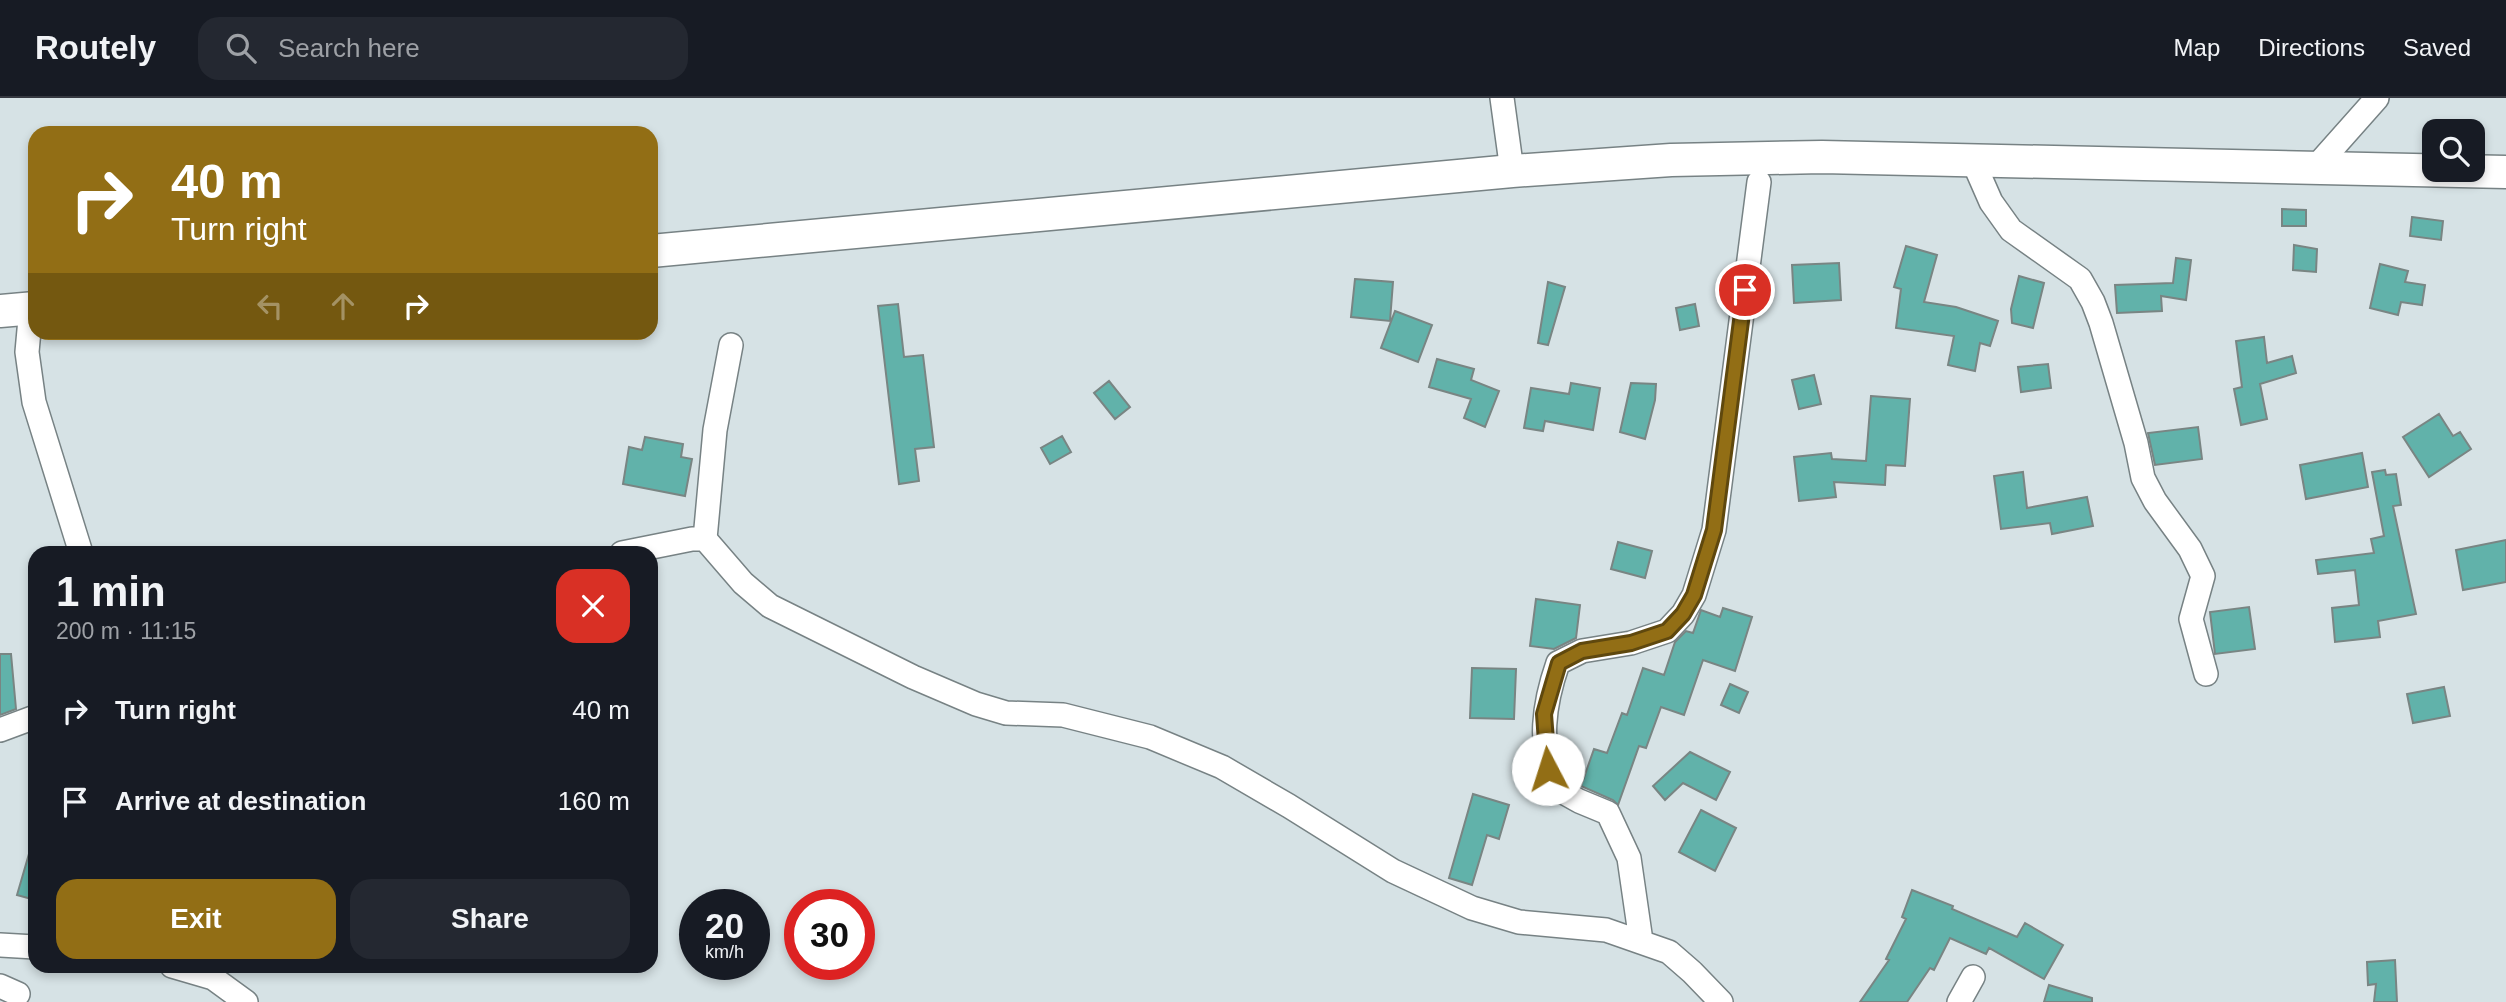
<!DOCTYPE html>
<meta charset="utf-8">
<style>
body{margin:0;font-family:Helvetica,sans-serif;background:#242831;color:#f1f3f6;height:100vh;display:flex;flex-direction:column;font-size:26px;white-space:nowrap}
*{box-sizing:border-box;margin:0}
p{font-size:23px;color:#9ea1a6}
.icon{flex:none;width:38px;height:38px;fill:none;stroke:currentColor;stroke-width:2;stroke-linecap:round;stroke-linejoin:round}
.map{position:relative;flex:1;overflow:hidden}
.drawer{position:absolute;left:28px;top:448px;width:630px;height:427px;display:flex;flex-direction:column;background:#171b24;border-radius:21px;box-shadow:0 4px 10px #0003}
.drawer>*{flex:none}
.hud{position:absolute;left:28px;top:28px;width:630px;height:214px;border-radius:21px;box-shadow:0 4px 10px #0003;background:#926e15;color:#fff;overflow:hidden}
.controls{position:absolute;left:2422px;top:21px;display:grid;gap:14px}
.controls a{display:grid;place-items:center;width:63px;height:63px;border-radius:14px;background:#171b24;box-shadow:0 4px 10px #0003;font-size:35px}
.speed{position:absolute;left:679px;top:791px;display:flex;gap:14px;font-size:35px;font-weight:700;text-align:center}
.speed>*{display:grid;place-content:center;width:91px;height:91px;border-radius:50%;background:#171b24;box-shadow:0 4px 10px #0003;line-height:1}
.speed small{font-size:18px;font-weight:400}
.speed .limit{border:10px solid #d22;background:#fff;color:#111}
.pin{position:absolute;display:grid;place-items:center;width:60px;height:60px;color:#fff;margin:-30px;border:4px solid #fff;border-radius:50%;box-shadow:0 2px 7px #0007}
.me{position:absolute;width:77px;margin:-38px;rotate:355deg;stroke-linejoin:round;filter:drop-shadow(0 0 5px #0008)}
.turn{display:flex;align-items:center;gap:24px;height:147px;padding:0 28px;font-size:32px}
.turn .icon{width:91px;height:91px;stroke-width:2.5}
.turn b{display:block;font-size:49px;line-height:60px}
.lanes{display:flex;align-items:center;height:66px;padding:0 28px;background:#0003;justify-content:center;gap:35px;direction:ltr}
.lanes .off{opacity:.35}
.round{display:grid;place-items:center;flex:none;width:74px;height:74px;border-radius:21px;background:#242831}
.overview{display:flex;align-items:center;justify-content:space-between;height:119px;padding:0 28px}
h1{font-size:42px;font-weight:700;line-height:52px}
.button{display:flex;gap:14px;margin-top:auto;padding:14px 28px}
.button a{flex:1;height:80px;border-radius:21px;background:#926e15;color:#fff;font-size:28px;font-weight:700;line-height:80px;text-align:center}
.button a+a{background:#242831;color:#f1f3f6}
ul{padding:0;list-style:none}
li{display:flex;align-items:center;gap:21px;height:91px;padding:0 28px}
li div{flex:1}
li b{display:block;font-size:26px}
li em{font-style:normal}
header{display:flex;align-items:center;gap:42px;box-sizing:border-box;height:98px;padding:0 35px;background:#171b24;border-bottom:2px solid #363941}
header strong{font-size:33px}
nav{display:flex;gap:38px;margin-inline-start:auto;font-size:24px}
.search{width:490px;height:63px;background:#242831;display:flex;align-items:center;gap:18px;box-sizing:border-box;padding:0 24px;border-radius:21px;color:#9ea1a6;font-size:26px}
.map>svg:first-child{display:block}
.building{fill:#61b2aa;stroke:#798583;stroke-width:2}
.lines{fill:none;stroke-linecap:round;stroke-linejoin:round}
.minor-casing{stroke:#778284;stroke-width:26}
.secondary-casing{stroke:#778284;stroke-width:35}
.minor{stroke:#fff;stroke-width:23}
.secondary{stroke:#fff;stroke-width:32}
.route-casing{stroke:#5f480e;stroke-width:18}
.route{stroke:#926e15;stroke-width:12}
</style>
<header>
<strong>Routely</strong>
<div class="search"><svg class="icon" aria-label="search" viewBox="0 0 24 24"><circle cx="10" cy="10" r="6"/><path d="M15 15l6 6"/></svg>Search here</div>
<nav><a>Map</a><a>Directions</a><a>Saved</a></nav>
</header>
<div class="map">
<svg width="2506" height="904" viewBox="0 0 2506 904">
<rect width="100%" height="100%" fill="#d6e2e5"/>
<path class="building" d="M2282 111 2306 112V128H2282Z
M2412 119 2443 123 2441 142 2410 138Z
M2294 147 2317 151 2316 174 2293 172Z
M1906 148 1937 157 1924 204 1956 209 1998 223 1990 248 1980 245 1975 273 1948 267 1954 238 1896 230 1901 191 1894 189Z
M2176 160 2191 162 2186 202 2161 198 2162 213 2117 215 2115 187 2173 185Z
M1839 165 1841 202 1794 205 1792 167Z
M2380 166 2408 173 2405 184 2425 187 2422 207 2401 204 2398 217 2370 210Z
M2019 178 2044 185 2033 230 2012 225 2011 211Z
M1355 181 1393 184 1390 223 1351 219Z
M1548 184 1565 189 1548 247 1538 245Z
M898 206 904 259 923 257 934 349 915 351 919 383 899 386 878 208Z
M1695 206 1699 228 1680 232 1676 210Z
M1395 213 1432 227 1418 264 1381 250Z
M2264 239 2267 265 2292 258 2296 275 2260 286 2267 321 2241 327 2234 291 2242 289 2236 243Z
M1437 261 1474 271 1471 282 1499 293 1485 329 1464 320 1471 301 1429 289Z
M2048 266 2051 290 2021 294 2018 269Z
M1814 277 1821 306 1799 311 1792 282Z
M1109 283 1130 309 1115 321 1094 295Z
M1571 285 1600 290 1593 332 1545 323 1543 333 1524 330 1531 290 1569 296Z
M1631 285 1656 286 1655 302 1645 341 1620 334Z
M1871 298 1910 301 1905 368 1886 367 1885 387 1834 384 1836 399 1799 403 1794 359 1831 355 1832 361 1866 363Z
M2439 316 2453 338 2460 334 2471 351 2429 379 2403 339Z
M2198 329 2202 361 2155 367 2148 335Z
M1062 338 1071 354 1050 366 1041 350Z
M645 339 683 346 681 359 692 361 685 398 623 386 629 349 642 352Z
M2362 355 2368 389 2306 401 2300 367Z
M2385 372 2386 377 2396 376 2401 407 2393 408 2416 516 2378 523 2380 539 2335 544 2332 510 2359 507 2355 472 2318 476 2316 462 2374 455 2371 441 2384 438 2372 374Z
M2023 374 2027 410 2087 399 2093 428 2052 436 2050 425 2001 431 1994 378Z
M2506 442V484L2463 492 2456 452Z
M1618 444 1652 453 1645 480 1611 471Z
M1536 501 1580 507 1576 540 1554 551 1530 548Z
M2249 509 2255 551 2215 556 2210 514Z
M1723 510 1752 519 1735 573 1703 562 1684 617 1661 609 1646 650 1639 648 1618 707 1613 702 1581 688 1594 651 1607 655 1622 615 1627 617 1643 570 1664 577 1675 544 1686 533 1693 535 1701 512 1720 519Z
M0 556H11L16 611 0 617Z
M1472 570 1516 571 1514 621 1470 620Z
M1730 586 1748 594 1739 615 1721 607Z
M2444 589 2450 618 2413 625 2407 596Z
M1690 654 1730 674 1716 702 1683 685 1665 702 1653 688Z
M1473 696 1509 707 1499 741 1487 737 1472 787 1449 780Z
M1701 712 1736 730 1715 773 1679 754Z
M31 749 35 750V802L17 797Z
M1912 792 1953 808 1952 811 2017 839 2025 825 2063 847 2044 881 1989 850 1986 856 1950 840 1934 872 1930 870 1907 904H1860L1889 862 1886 861 1906 821 1902 819Z
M2395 862 2397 904H2374L2376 886 2368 887 2367 864Z
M2049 887 2092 900V904H2044Z"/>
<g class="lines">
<g class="minor-casing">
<path id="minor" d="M1502 0 1512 73
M1973 63 1991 104 2011 132 2080 181 2093 204 2101 225 2136 345 2143 380 2155 403 2190 451 2203 478 2191 521 2206 576
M2314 71 2377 0
M31 210 27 254 34 304 81 455
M705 441 715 332 731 247
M622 455 692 441H705L743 485 770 508 913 579 976 606 1006 615 1063 617 1150 639 1222 669 1289 708 1393 773 1472 810 1519 824 1606 832 1669 854 1692 874 1721 904
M0 632 35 619
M1641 843 1629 760 1608 715 1579 703 1554 689C1539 645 1543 608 1558 565L1582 553 1631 545 1667 533 1683 516 1694 497 1714 432 1759 84
M0 847 35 849
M172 868 213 880 246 904
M0 888 18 896
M1959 904 1973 879"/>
</g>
<g class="secondary-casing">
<path id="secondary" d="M651 153 1512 73 1671 62 1822 59 2506 74
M0 213 35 210"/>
</g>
<use href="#minor" class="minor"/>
<use href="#secondary" class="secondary"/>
</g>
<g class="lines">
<g class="route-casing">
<path id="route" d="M1548 671 1544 616 1559 565 1582 553 1631 545 1667 533 1683 516 1694 497 1714 432 1745 192"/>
</g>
<use href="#route" class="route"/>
</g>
</svg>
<div class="controls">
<a><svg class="icon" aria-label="search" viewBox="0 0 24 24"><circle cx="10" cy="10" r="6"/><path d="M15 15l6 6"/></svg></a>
</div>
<div class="speed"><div>20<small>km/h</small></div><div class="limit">30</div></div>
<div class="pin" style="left:1745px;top:192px;background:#d93025"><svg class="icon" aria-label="arrive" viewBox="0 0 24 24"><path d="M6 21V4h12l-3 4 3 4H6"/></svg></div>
<svg class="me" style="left:1548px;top:671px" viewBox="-20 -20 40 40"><circle r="19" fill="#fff"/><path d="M0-13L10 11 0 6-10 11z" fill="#926e15"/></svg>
<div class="hud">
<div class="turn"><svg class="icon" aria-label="right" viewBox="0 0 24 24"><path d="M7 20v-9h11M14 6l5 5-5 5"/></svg><div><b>40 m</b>Turn right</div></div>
<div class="lanes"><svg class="icon off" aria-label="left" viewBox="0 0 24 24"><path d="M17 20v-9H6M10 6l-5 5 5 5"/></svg><svg class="icon off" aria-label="ahead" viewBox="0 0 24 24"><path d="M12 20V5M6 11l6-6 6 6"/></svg><svg class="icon" aria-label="right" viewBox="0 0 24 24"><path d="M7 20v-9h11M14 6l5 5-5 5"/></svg></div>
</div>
<section class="drawer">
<div class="overview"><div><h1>1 min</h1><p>200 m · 11:15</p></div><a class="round" style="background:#d93025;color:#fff"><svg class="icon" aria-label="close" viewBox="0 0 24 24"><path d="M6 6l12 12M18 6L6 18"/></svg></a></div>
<ul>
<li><svg class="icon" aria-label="right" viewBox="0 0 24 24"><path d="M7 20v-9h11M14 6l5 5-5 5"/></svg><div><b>Turn right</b></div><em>40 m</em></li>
<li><svg class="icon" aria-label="arrive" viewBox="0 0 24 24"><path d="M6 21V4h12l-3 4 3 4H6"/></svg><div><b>Arrive at destination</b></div><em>160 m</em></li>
</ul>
<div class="button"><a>Exit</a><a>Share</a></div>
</section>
</div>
